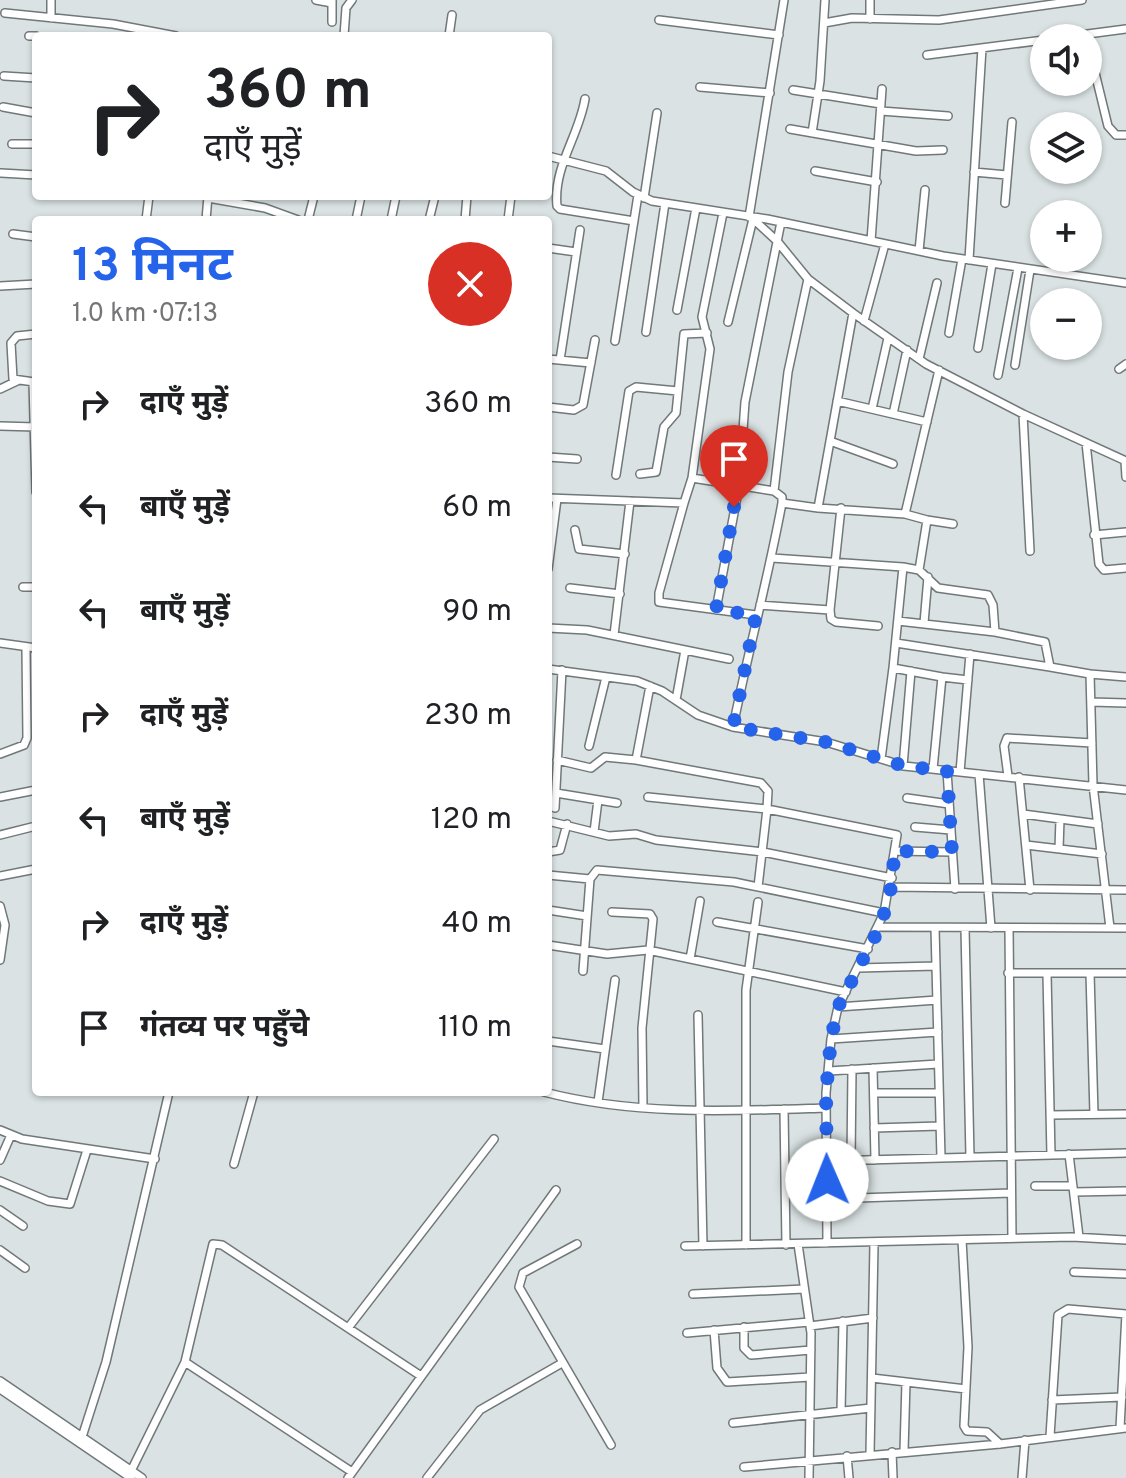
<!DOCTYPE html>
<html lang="hi">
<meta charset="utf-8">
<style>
body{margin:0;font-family:Overpass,"Noto Sans Devanagari",sans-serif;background:#f6f6f6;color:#202124;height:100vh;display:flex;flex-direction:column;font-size:30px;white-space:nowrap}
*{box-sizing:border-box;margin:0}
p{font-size:26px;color:#757577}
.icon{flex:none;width:44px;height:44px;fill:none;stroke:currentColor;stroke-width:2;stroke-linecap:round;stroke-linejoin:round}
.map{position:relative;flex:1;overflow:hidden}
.sheet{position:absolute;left:32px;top:216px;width:520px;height:880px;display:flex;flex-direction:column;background:#fff;border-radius:8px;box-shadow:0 2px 6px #0004}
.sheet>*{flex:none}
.hud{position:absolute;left:32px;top:32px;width:520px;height:168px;border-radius:8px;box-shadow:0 2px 6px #0004;background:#fff;color:#202124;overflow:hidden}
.controls{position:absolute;left:1030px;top:24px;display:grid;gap:16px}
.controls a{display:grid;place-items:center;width:72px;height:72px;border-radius:50%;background:#fff;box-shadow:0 2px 6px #0004;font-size:40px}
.pin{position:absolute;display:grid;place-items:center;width:68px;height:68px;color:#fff;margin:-82px -34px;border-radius:50% 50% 50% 0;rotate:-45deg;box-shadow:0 0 8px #0007}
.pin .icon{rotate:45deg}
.me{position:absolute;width:88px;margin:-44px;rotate:359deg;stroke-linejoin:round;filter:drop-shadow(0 0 6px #0008)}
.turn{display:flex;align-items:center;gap:28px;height:168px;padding:0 40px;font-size:36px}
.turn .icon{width:104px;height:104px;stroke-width:2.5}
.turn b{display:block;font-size:56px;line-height:68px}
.round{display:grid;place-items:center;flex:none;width:84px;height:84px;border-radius:42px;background:#f6f6f6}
.overview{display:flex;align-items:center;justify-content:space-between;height:136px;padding:0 40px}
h1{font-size:48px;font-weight:700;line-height:60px;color:#2563eb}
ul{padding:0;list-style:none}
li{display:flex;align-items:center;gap:24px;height:104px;padding:0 40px}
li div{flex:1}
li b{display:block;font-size:30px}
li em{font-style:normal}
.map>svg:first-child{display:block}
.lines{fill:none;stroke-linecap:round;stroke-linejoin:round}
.minor-casing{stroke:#717879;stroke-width:10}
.minor{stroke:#fff;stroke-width:7}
.route{stroke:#2563eb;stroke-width:14;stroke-dasharray:0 25.2}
</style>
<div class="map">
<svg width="1126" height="1478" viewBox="0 0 1126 1478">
<rect width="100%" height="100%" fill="#dae2e3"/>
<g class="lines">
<g class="minor-casing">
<path id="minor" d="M316 0 332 3
M332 0V22
M5 13 113 24 176 36
M51 18V0
M870 19V0
M659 20 779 35
M824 23 852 18 939 20 1082 0
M29 36H36
M344 36 346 8 352 0
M449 36 452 15
M1057 38 1126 29
M1088 44 1108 126 1116 135H1126
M927 55 1044 40
M4 76 36 78
M700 87 770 93
M793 90 881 104
M585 99C579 136 553 167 557 206L560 209 634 221
M3 107 36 113
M881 111 948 116
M790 129 916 151 943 150
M812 133 820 81 825 0
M12 144H36
M548 156 606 171 633 192 652 201 767 219 943 256 1126 283
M815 171 877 182
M974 172 1007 175
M1 173 36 175
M208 198 265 208 298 220
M644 198 657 113
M1005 203 1012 122
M749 217 784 0
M752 218 777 241 808 279 788 372 774 491
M146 220 149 196
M206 220 208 196
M308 220 314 196
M356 220 361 196
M391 220 396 196
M429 220 435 196
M465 220 467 196
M508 220 511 196
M13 234 36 237
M871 241 882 89
M548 248 576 252
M919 251 925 190
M969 260 982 48
M808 279 853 313
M0 286 36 284
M677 310 696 208
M864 321 885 244
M728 322 753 219
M646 332 665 203
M949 333 962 259
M615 341 638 195
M978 348 992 264
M548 359 591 363
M919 359 937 283
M560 360 580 230
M1015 365 1030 270
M1119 369 1126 364
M998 375 1018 268
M33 382 36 492
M34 382 13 379 11 343 17 336 36 334
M0 389 17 381
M837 401 927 422
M548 407 574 410 583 405 595 340
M872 409 888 338
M893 414 907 350
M0 426 36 427
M830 441 893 464
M1086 443 1099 564 1104 570 1126 568
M548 457 577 459
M1125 461 1126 477
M640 474 656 472 664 427 676 413 684 334 707 333
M616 475 629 391 636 387 678 391
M692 478 710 349 702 317 723 213
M548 498 684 503 692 478 774 491 782 497V503L818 508 853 313 926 364 1023 414
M684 503 659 593V602L756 615
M818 508 905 514
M927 520 953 524
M575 530 579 549 625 554
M1094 535 1126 532
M1030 551 1023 414 1126 461
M772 558 903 567
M548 569 557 499
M919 570 938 588 988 595 993 605 995 632 1045 642 1050 667 1090 674 1093 785 1110 928
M23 587H36
M570 588 620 594
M760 605 830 610 841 508
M716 610 739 486 745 402 781 222
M830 610 831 619 836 622 878 626
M898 621 995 632
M924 623 928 577
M548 628 587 630 729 659
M614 635 630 501
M0 643 36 648
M896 643 1050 667
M548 669 637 681 662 691 698 715 733 727 826 742 904 766 1126 790
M1090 674 1126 677
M942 677 968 680
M676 700 685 650
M1091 702 1126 703
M733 727C748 652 768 579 782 503
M589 746 606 677
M0 754 24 745 27 738 26 648
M881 759 893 668
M557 760 591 768 605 757 636 760 650 686
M636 760 761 783 768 791 767 809 897 835 884 913 838 1007 831 1039 826 1093 827 1243
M903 766 911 671
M933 769 942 677 893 668 903 567 919 570 927 520 905 514 939 370
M947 771 955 889
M960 772 970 654
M979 774 991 928
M1008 776 1004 746 1007 738 1092 743
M1019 777 1030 890
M556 793 617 803
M0 797 36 790
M648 797 767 809 758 887
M907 798 949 804
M555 808 562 670
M1023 814 1098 824
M548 821 609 836 636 834 656 840 763 852 892 878
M915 827 951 830
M594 832 598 800
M0 835 36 826
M1026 845 1102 854
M1059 849 1060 819
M895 851 952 852
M548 852 560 850 567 824
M548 875 590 879
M0 876 36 869
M891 887 1126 890
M0 906 5 925 0 960
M548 910 587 916
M612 912 650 914 653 919 642 1028 643 1107
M717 922 868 949
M880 927 1126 928
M935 928 941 1158
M965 928 970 1157
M1009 928 1012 1238
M548 945 607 954 648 950 846 992
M690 959 700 901
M858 968 936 966
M583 971 590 879 597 870 734 882 884 913
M1008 973H1126
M1090 973 1094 1114
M1047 974 1051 1155
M838 1007 937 1000
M698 1015 703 1246
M831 1039 938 1032
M548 1041 605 1049
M873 1068 875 1160
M829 1071 938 1064
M544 1092C636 1116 733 1111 826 1108
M874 1093H939
M598 1102 615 980
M784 1109 786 1245
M1050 1115 1126 1114
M874 1128 940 1126
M0 1130 22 1139 155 1159
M1069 1154 1079 1237
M0 1160 11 1135
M851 1160 852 1069
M827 1161 1126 1153
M234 1164 254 1092
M0 1181 48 1201 70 1204 87 1150
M1035 1186H1073
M1074 1192 1126 1191
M827 1199 1011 1193
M0 1210 23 1226
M962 1240 968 1347 964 1426 967 1431 987 1432 1000 1444
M577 1244 523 1273 519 1287 611 1445
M798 1244 811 1333 809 1478
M746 1245V990L758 902
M685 1246 1072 1237 1126 1240
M0 1250 25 1268
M1074 1272 1126 1274
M693 1294 804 1289
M810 1326 873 1318
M744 1327V1348L751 1355 811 1350
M348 1328 494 1139
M714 1330 717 1368 727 1382 810 1377
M687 1333 809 1322
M185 1362 352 1472
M872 1378 966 1389
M0 1381 142 1478
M0 1389 131 1478
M1052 1400 1122 1397
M841 1411 843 1321
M733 1423 871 1408
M1120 1428 1126 1314
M1050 1436 1058 1315 1068 1309 1126 1314
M82 1437 106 1362 169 1092
M904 1451 906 1382
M892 1452 893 1478
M870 1454 874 1244
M847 1456 849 1478
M744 1467 1000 1444 1126 1428
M131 1471 185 1362 213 1244 222 1245 421 1376
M348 1478 556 1190
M427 1478 480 1410 562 1363
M1022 1478 1025 1440"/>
</g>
<use href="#minor" class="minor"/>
</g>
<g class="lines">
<path class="route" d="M734 507 716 610 756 615 733 727 826 742 904 766 947 771 952 852 895 851 890 894 880 927 838 1007 831 1039 826 1093 827 1180"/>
</g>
</svg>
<div class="controls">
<a><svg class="icon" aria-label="sound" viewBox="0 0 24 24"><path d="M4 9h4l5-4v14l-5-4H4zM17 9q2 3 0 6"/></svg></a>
<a><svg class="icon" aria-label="layers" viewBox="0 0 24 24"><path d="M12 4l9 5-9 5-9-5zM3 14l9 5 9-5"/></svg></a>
<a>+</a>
<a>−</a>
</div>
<div class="pin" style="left:734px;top:507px;background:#d93025"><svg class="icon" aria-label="arrive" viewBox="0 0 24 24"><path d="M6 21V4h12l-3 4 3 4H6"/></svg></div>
<svg class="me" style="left:827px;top:1180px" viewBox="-20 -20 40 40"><circle r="19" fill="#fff"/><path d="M0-13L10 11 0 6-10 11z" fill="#2563eb"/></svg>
<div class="hud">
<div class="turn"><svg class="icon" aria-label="right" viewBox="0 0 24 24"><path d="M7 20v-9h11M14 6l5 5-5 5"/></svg><div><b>360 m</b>दाएँ मुड़ें</div></div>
</div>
<section class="sheet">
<div class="overview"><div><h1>13 मिनट</h1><p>1.0 km · 07:13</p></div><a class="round" style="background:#d93025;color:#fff"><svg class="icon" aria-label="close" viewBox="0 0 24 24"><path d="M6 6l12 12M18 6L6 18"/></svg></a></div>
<ul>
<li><svg class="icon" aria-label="right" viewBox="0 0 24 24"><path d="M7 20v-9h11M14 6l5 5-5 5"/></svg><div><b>दाएँ मुड़ें</b></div><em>360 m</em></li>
<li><svg class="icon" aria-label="left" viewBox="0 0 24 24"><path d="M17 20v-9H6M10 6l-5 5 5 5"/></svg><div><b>बाएँ मुड़ें</b></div><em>60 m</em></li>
<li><svg class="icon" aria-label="left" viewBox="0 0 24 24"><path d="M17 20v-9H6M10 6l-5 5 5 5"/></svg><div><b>बाएँ मुड़ें</b></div><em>90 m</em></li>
<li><svg class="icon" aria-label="right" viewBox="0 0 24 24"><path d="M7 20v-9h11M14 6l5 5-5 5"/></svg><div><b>दाएँ मुड़ें</b></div><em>230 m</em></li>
<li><svg class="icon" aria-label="left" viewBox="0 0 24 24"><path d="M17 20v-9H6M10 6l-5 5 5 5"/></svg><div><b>बाएँ मुड़ें</b></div><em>120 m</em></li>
<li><svg class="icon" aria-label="right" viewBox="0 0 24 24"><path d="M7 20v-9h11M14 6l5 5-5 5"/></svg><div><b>दाएँ मुड़ें</b></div><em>40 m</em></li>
<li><svg class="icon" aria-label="arrive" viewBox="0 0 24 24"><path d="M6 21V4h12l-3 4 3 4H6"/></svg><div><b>गंतव्य पर पहुँचे</b></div><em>110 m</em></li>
</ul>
</section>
</div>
